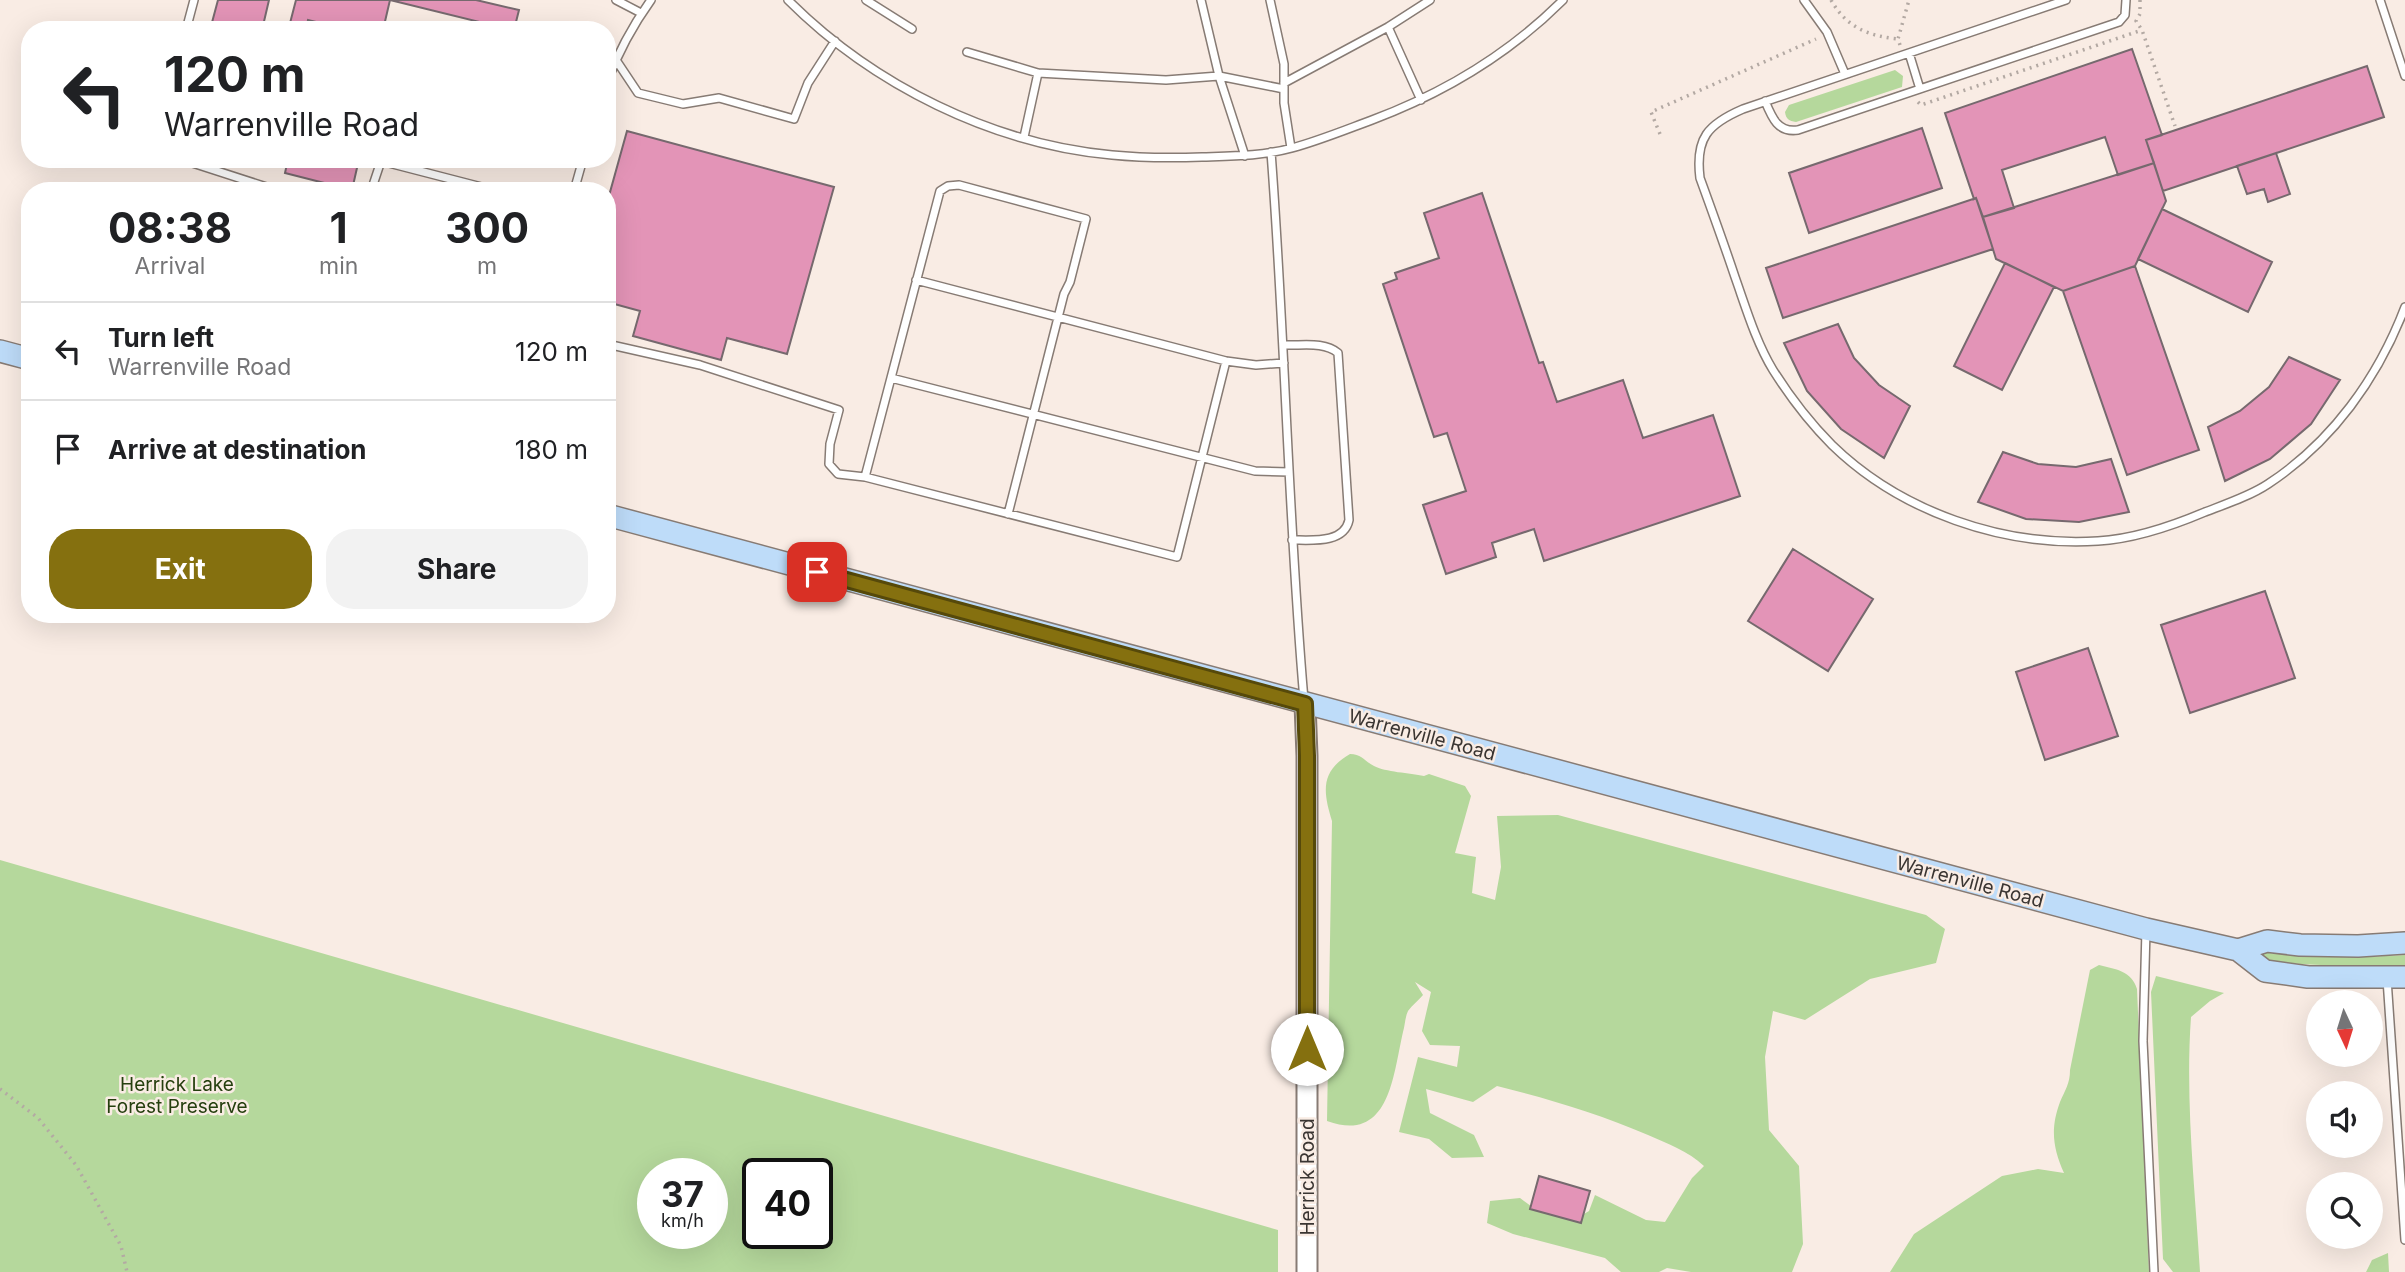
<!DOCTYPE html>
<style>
body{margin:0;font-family:Inter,sans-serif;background:#f2f2f2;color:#202124;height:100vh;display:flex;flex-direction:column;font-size:26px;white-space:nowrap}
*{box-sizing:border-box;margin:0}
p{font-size:23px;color:#757577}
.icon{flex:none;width:38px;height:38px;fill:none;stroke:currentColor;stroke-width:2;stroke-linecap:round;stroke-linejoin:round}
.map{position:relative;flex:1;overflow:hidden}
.details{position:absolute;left:21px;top:182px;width:595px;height:441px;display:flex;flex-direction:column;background:#fff;border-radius:28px;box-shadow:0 7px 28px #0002}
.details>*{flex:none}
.banner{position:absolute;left:21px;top:21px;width:595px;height:147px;border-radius:28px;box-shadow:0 7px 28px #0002;background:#fff;color:#202124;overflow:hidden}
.needle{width:46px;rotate:176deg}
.buttons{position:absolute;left:2306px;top:990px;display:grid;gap:14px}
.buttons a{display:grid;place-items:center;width:77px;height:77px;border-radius:50%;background:#fff;box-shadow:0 7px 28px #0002;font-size:35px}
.speed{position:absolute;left:637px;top:1158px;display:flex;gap:14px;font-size:35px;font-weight:700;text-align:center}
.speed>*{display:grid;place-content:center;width:91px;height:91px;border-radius:50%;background:#fff;box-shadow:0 7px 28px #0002;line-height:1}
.speed small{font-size:18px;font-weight:400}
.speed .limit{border:4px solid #111;border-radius:10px;background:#fff;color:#111}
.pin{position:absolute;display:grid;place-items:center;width:60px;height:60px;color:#fff;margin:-30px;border-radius:14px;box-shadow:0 4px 10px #0006}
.me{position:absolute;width:77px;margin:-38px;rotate:0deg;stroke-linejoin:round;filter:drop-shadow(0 0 5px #0008)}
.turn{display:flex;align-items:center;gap:24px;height:147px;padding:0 28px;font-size:32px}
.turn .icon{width:91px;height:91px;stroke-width:2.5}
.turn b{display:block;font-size:49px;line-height:60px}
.eta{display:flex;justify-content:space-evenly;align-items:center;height:119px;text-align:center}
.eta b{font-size:42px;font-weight:700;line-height:49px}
.action{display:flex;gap:14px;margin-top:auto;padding:14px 28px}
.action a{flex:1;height:80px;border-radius:28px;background:#85700f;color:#fff;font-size:28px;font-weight:700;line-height:80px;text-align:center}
.action a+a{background:#f2f2f2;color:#202124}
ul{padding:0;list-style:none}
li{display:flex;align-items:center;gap:21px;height:98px;padding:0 28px;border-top:2px solid #e0e0e0}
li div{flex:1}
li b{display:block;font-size:26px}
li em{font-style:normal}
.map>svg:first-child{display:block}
.green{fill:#b5d89c;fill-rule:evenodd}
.building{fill:#e394b7;stroke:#76696e;stroke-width:2}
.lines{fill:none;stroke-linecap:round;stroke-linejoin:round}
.service-casing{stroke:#877b74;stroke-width:10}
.tertiary-casing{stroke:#877b74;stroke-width:23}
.secondary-casing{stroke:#877b74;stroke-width:24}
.path{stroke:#b3a9a3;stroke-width:3.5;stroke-dasharray:2 5;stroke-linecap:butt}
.service{stroke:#fff;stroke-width:7}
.tertiary{stroke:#fff;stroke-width:19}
.secondary{stroke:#bedcf9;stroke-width:21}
.route-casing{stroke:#56490a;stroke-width:18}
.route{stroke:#85700f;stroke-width:12}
.labels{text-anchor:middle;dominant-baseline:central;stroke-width:5;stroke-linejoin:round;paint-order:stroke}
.street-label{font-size:19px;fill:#3a3532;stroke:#f9ece4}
.park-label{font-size:19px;fill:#253f0e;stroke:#f9ece4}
</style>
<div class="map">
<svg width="2405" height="1272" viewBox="0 0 2405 1272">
<rect width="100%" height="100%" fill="#f9ece4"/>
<path class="green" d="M1895 70 1903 76 1902 87 1796 122C1789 121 1786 119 1785 112L1789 105Z
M1350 754C1362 754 1364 761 1374 766 1385 772 1410 773 1424 776L1429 774 1465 786 1471 796 1455 853 1476 857 1472 893 1495 900 1501 867 1497 816 1558 815 1926 915 1945 929 1936 963 1870 979 1805 1020 1773 1011 1765 1057 1769 1130 1799 1166 1803 1244 1792 1272H1691L1667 1268 1659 1272H1621L1605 1258 1513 1234 1487 1223 1490 1201 1520 1198 1535 1209 1577 1218 1589 1211 1595 1195 1646 1220 1665 1222 1692 1178 1704 1166C1688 1151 1668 1144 1648 1135 1599 1114 1549 1099 1497 1086L1473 1102 1426 1089 1430 1113 1474 1135 1484 1157 1452 1158 1429 1139 1399 1132 1418 1057 1457 1067 1460 1046 1430 1045 1422 1031 1431 992 1415 982 1423 995C1419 1000 1412 1005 1408 1011 1405 1017 1405 1026 1403 1032 1393 1075 1390 1144 1327 1121L1332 821C1323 792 1320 771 1350 754Z
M0 860 1278 1230V1272H0ZM653 1174H712V1234H653ZM758 1174H817V1234H758Z
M2261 952C2309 958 2357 958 2405 955V965C2355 966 2307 967 2257 959Z
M2099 965C2115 969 2132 971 2137 989L2149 1272H1890L1914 1234 2002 1176 2038 1169 2064 1173C2053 1148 2050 1129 2060 1102 2065 1090 2070 1084 2070 1070L2090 970Z
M2156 976 2224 993 2210 1001 2191 1017C2185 1101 2195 1187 2200 1272H2173L2163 1259 2151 992Z
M2388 1253 2389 1272H2366L2372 1260Z"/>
<path class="building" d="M218 0H269L262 30H210Z
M296 0H476L519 10 514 30H512L390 0 383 30H348L308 20 306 30H300L289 27Z
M2132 49 2162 135 2146 140 2154 163 2118 175 2105 137 2002 170 2014 208 1983 217 1976 198 1974 199 1945 113Z
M2367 66 2384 117 2163 191 2146 140Z
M1922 128 1942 188 1809 233 1789 173Z
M627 131 834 187 787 354 727 338 721 360 633 336 640 311 607 302V203Z
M2276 153 2290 194 2268 202 2264 189 2247 194 2237 166Z
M288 159H359L352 190 285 173Z
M2154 163 2166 201 2135 266 2063 291 1996 259 1983 217Z
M1482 193 1539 363 1543 362 1557 402 1623 380 1643 438 1713 415 1740 496 1544 561 1534 529 1492 543 1496 557 1446 574 1423 505 1466 491 1447 433 1434 437 1383 284 1397 279 1395 273 1439 258 1424 213Z
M1976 198 1993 249 1783 318 1766 268Z
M2162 209 2272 262 2248 312 2138 259Z
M2005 263 2054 287 2002 390 1954 366Z
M2135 266 2199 450 2127 475 2063 291Z
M1838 324 1854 358 1879 385 1910 406 1884 458 1841 429 1807 391 1784 343Z
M2289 357 2340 380 2311 424 2270 459 2225 481 2208 427 2240 411 2269 387Z
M2003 452 2038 464 2076 467 2111 459 2129 512 2079 522 2026 519 1978 502Z
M1793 549 1873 599 1828 671 1748 621Z
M2265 591 2295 678 2190 713 2161 625Z
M2088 648 2118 736 2045 760 2016 672Z
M1539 1176 1590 1191 1581 1223 1530 1209Z"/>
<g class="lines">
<g class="service-casing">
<path id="service" d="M616 0 641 13
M788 0C873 85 992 144 1112 155 1142 158 1172 158 1202 157 1232 156 1263 156 1292 148 1318 141 1345 130 1372 120 1444 93 1508 55 1563 0
M866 0 912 29
M1201 0 1219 76 1245 156
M1270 0 1284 64V103L1291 148
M1804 0 1827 32 1845 74
M2066 0 1743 109C1708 124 1695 138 1700 178 1712 211 1724 244 1735 277 1746 308 1756 342 1773 370 1790 397 1810 423 1832 445 1901 512 2003 547 2098 541 2135 539 2172 526 2205 512 2226 504 2250 496 2268 484 2332 442 2378 378 2405 307
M2380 0 2405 76
M1388 27 1421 100
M186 30 194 0
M967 52 1038 73 1166 80 1219 76 1284 89
M1909 53 1920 89
M616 60 638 93 683 104 719 98 794 119 808 83 835 41
M607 82C618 53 633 25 651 0
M1284 83 1388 27 1430 0
M1765 101C1772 118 1778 133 1798 130L2119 22 2125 15 2126 0
M1024 137 1038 73
M1271 152C1285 334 1288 517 1304 700
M180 159 279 191
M371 191 381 161 497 191
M574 191 583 159
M916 280 1226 361 1256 365 1284 363
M607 344 700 365 839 410 830 444 829 464 838 474 865 477
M1284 345C1301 346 1324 341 1338 353L1349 520C1344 544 1311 540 1292 540
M891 378 1255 471 1289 472
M1008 514 1064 294 1070 282 1086 219 959 185 948 186 940 191 865 477 1177 557 1226 361
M2146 930 2143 1041 2154 1272
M2387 979 2405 1240"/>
</g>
<g class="tertiary-casing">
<path id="tertiary" d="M1305 704 1307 756V1272"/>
</g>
<g class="secondary-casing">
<path id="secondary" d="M0 351 30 359
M607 515 2146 929 2238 950 2265 971 2308 977H2405
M2238 950 2267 941 2300 945 2358 946 2405 943"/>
</g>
<path class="path" d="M1831 0C1846 27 1868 36 1898 39
M2140 0V14L2136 21 2142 30 2175 126
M1900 45 1898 39 1909 0
M1918 102 1921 105 2142 30
M1660 134 1651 112 1816 39
M0 1089 38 1118 76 1165 121 1246 127 1272"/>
<use href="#service" class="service"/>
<use href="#tertiary" class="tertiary"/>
<use href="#secondary" class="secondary"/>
</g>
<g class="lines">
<g class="route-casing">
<path id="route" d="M817 572 1305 704 1307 756V1049"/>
</g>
<use href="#route" class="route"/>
</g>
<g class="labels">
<g class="street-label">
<text transform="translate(1422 735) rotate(15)">Warrenville Road</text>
<text transform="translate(1970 882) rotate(15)">Warrenville Road</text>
<text transform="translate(1307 1177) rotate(-90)">Herrick Road</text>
</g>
<g class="park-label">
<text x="177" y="1084">Herrick Lake<tspan x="177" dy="22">Forest Preserve</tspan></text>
</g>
</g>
</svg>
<div class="buttons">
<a><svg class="needle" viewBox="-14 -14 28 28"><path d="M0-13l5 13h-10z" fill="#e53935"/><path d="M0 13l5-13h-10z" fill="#757577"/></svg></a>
<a><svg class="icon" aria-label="sound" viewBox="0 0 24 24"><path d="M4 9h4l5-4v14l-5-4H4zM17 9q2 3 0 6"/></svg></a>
<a><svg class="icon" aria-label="search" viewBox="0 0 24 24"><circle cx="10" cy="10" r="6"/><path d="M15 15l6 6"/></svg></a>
</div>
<div class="speed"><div>37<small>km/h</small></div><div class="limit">40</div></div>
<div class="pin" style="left:817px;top:572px;background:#d93025"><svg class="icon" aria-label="arrive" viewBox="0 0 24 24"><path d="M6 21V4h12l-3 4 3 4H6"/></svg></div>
<svg class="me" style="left:1307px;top:1049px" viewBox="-20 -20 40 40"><circle r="19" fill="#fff"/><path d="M0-13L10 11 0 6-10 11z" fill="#85700f"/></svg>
<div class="banner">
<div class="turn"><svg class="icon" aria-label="left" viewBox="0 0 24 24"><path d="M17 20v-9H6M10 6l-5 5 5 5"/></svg><div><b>120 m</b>Warrenville Road</div></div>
</div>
<section class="details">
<div class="eta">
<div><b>08:38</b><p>Arrival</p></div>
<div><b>1</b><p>min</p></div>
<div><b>300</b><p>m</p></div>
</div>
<ul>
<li><svg class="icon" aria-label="left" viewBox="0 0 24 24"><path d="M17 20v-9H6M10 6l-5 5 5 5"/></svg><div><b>Turn left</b><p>Warrenville Road</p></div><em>120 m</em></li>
<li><svg class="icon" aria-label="arrive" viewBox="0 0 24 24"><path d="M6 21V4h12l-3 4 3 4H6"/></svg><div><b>Arrive at destination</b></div><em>180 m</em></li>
</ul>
<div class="action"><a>Exit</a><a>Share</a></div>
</section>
</div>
